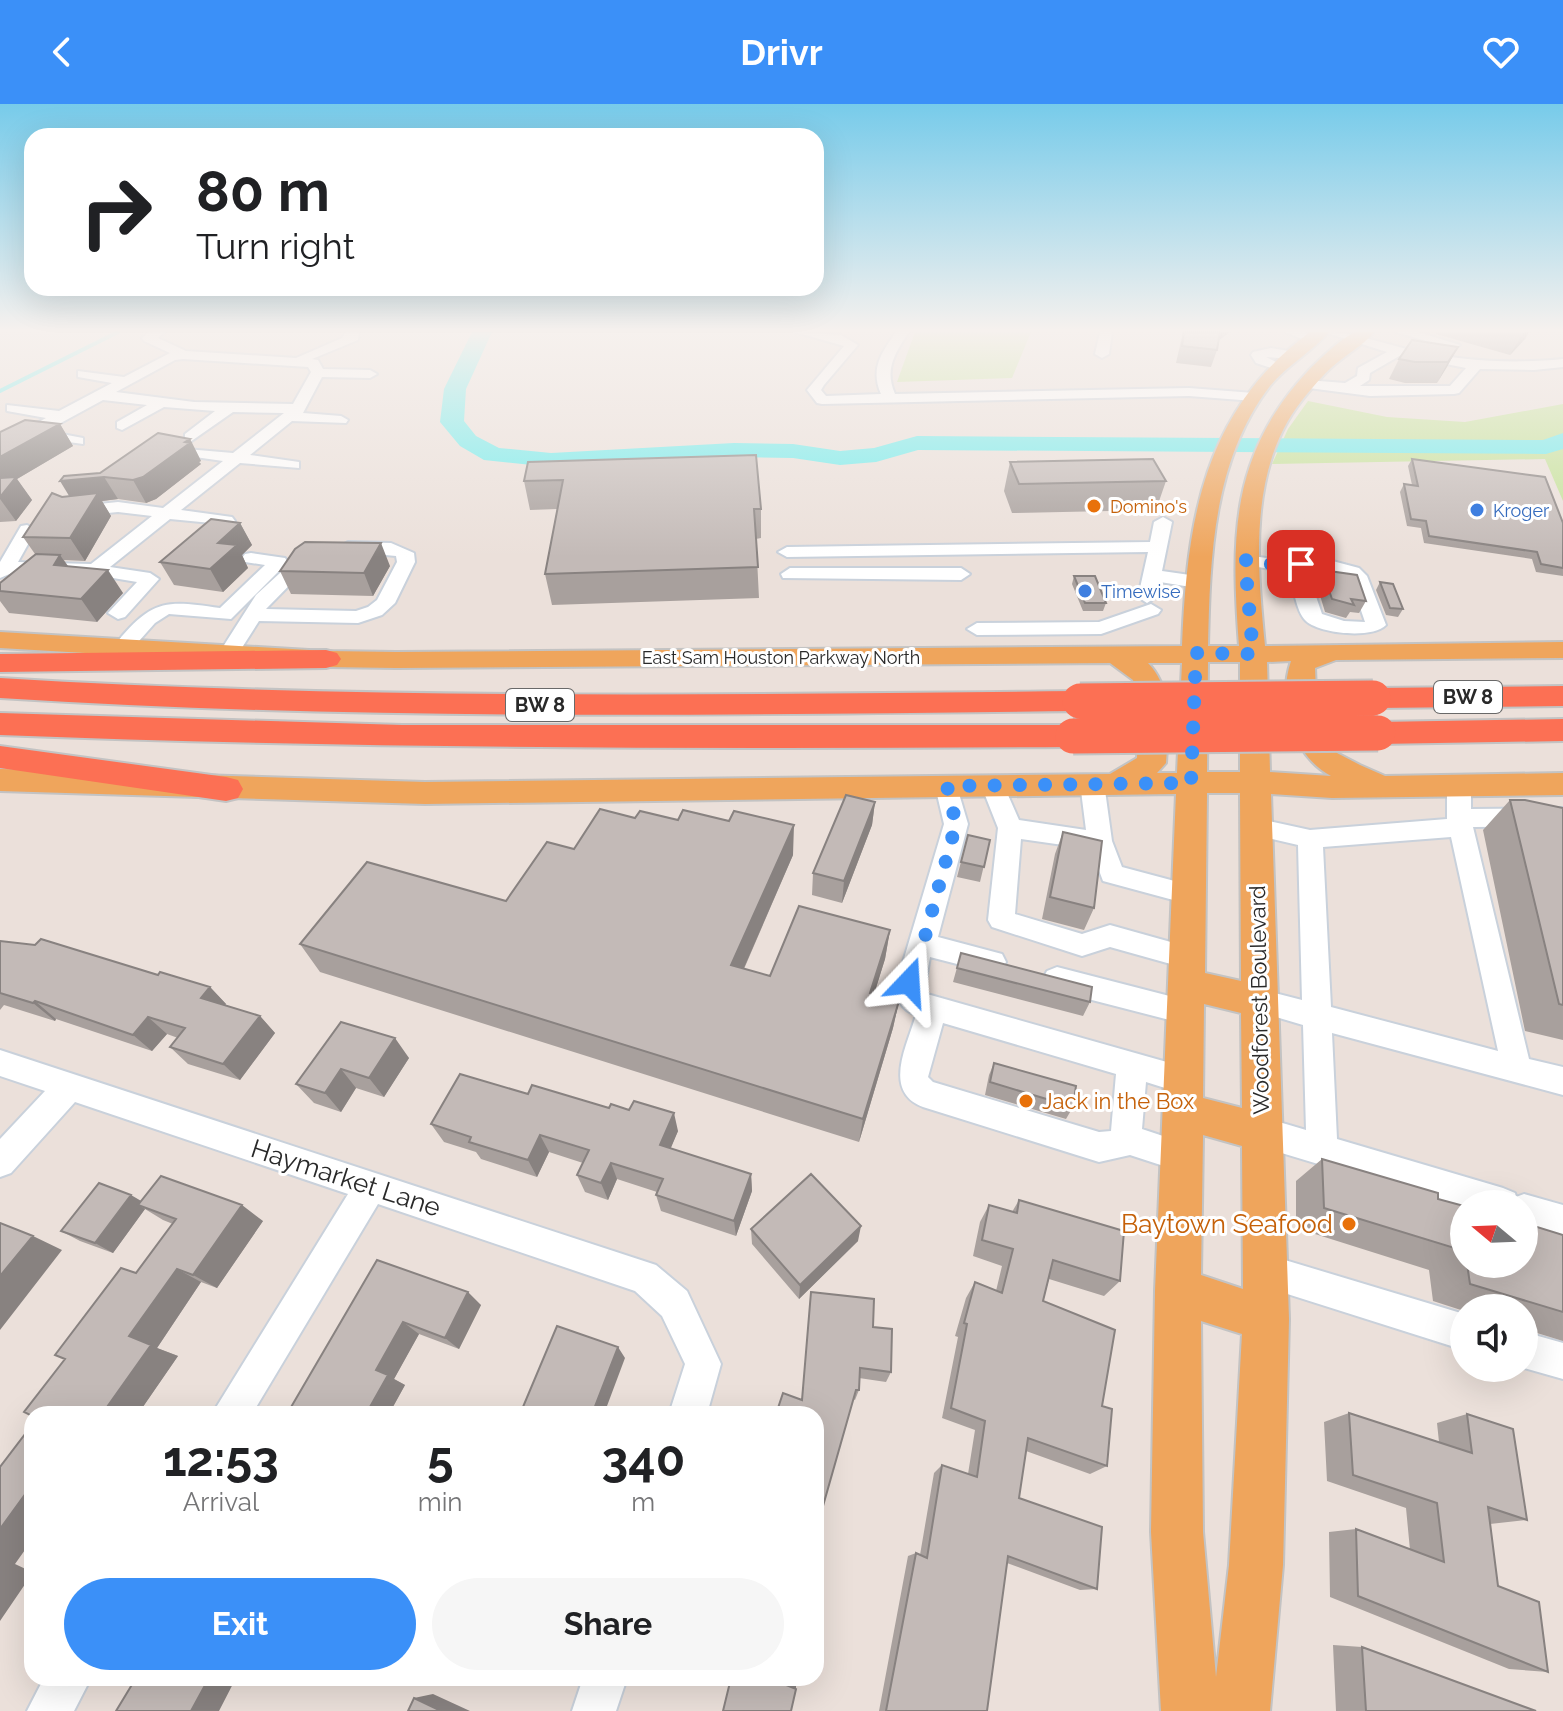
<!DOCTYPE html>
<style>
body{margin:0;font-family:Raleway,sans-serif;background:#f6f6f6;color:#202124;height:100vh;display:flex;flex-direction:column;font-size:30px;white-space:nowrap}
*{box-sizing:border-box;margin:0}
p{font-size:26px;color:#757577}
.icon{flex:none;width:44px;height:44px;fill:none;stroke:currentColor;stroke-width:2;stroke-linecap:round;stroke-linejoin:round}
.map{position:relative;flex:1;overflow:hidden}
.side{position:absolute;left:24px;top:1302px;width:800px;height:280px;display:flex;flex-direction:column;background:#fff;border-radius:24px;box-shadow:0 8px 32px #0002}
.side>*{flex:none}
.banner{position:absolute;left:24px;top:24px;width:800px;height:168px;border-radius:24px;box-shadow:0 8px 32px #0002;background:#fff;color:#202124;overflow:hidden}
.needle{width:52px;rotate:289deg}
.controls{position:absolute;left:1450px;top:1086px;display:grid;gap:16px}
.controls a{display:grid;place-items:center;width:88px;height:88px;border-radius:50%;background:#fff;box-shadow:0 8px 32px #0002;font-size:40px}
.pin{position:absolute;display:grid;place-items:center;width:68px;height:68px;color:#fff;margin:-34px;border-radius:16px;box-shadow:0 4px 12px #0006}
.me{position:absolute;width:88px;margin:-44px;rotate:20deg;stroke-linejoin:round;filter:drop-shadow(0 0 6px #0008)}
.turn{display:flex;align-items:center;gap:28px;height:168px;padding:0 40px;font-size:36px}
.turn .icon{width:104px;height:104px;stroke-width:2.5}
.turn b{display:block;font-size:56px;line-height:68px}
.eta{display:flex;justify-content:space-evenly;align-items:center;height:136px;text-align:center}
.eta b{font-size:48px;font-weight:700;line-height:56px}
.action{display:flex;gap:16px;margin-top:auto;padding:16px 40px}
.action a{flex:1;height:92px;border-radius:48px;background:#3b90f8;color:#fff;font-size:32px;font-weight:700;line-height:92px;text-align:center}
.action a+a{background:#f6f6f6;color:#202124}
header{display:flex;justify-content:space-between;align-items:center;height:104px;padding:0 40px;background:#3b90f8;color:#fff;font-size:36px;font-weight:700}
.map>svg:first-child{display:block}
.green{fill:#c4e297}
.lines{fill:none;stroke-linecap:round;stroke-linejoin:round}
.stream{stroke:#6eeded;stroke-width:4}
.river{fill:#6eeded;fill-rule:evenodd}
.minor-casing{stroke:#c9d1db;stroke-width:4}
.major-casing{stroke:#c3c3c3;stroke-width:4}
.highway-casing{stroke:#c3c3c3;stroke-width:4}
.minor{fill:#fff;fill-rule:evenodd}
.major{fill:#efa55c;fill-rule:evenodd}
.highway{fill:#fc7054;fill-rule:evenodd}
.highway-bridge-casing{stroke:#c3c3c3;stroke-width:39;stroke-linecap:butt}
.highway-bridge{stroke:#fc7054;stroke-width:35}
.wall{fill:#a8a09d}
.shaded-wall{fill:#888280}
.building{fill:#c3bab7;stroke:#888280;stroke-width:2}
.route{stroke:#3b90f8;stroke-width:14;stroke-dasharray:0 25.2}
.food-dot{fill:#e8710a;stroke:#fff;stroke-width:3}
.shop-dot{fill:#3f7fe0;stroke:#fff;stroke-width:3}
.labels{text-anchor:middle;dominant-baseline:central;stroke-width:6;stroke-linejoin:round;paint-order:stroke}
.far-food-label{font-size:18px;fill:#c56008;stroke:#fff;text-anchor:start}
.far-shop-label{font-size:18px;fill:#366cbe;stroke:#fff;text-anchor:start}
.far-street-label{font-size:18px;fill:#292929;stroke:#fff}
.shield{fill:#fff;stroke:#696969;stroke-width:2}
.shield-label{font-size:20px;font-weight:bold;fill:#292929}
.street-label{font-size:22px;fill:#292929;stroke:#fff}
.food-label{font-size:22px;fill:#c56008;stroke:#fff;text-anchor:start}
.near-street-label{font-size:26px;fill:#292929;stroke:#fff}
.near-food-label{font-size:26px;fill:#c56008;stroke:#fff;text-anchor:end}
</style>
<header><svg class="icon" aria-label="back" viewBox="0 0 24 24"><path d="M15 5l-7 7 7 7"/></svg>Drivr<svg class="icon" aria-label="heart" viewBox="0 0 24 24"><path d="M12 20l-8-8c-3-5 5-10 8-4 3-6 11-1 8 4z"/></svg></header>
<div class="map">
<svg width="1563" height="1607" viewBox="0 0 1563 1607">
<rect width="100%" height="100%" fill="#ebe0da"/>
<path class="green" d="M915 228H1031L1012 274 897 278Z
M1308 297 1387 313 1465 318 1563 300V397L1545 355 1272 360 1288 325Z"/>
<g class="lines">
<path class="stream" d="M0 287 118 228"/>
<path class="river" d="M472 228H492L466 285 464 317 476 332 499 344 551 349 734 339 793 340 840 347 874 344 917 332 1543 336 1563 329V345L1546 350 918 346 876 358 840 361 793 354 734 353 551 363 484 356 460 342 440 318 444 285Z"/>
<g class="minor-casing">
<path id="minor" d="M149 228H165L158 234 186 247 296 254 342 234 346 228H359L358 236 312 255 318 256 323 265 370 266 377 270 370 274 322 273 303 309 341 312 348 316 346 319 292 317 250 351 299 358V364L240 359 181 406 232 413 235 417 232 421 170 415 110 463 150 469 159 475 125 513 118 515 108 509 137 478 95 471 12 469 0 474V458L21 422 27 421 36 426 18 458 91 460 152 412 118 408 76 412 70 411 68 407 70 403 118 398 163 404 223 357 174 350V344L233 349 284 309 233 308 190 338 185 336V330L215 307 164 303 122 326 117 324V318L147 301 103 296 46 327 83 334V340L33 333 0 350V339L46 314 7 307V301L59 307 112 279 78 273V267L124 273 170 249 144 237 142 234ZM183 255 308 263 311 268 293 300 194 298 116 288 175 256Z
M795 228 841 231 858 241 824 281 821 286 826 292 881 290C870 265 881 249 896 228H909C895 249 884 265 895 290L1189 284 1254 289 1261 293 1254 297 1189 292 822 300 817 299 807 286 844 242Z
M1100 228H1112L1109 250 1102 254 1095 250Z
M1285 228H1304L1319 235 1312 239Z
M1324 228C1355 228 1384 240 1415 247 1464 257 1513 260 1563 255V263L1534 266 1480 265 1459 289 1454 290 1370 292 1301 283V277L1306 276 1345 279 1357 272 1358 264 1387 248ZM1401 251 1466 264 1450 282H1360L1369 276 1370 269Z
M1396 228H1418L1460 241 1453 245Z
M1271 244 1295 248 1297 251 1290 255 1266 253 1284 262 1277 266 1256 259 1251 251 1253 248Z
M1163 413 1172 418 1162 467 1197 472 1206 478 1197 484 1160 478 1156 493 1147 499 1138 493 1148 448 787 453 778 448 787 443 1150 438 1154 418Z
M348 438 391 439 414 449 415 458 395 499 382 511 358 519 259 517 236 553H222L219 549 256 491 304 447H316L319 451 266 505 356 507 368 503 377 496 397 458 396 452 342 447 339 443Z
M251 449 285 454 288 458 231 515 169 510 155 519 131 546H117L114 542 117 538C153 495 166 496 220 504L265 461 245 458 242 454 245 450Z
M1245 451 1295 458 1325 455 1359 464 1367 472 1386 521C1373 535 1320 530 1306 517 1296 508 1293 481 1289 468L1239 460 1236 456ZM1307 466 1332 467 1350 474 1365 518 1344 517 1322 510Z
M790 464H961L970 470 961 476 783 474 781 470Z
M1151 500 1161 506 1158 510 1101 530 977 531 967 525 977 519 1099 518Z
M1092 671 1100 673 1104 679 1112 737 1122 763 1197 783 1201 790 1197 797 1188 800 1103 777 1091 745 1021 735 1015 810 1082 830 1110 821 1185 842 1195 845 1199 853 1195 861 1185 864 1110 843 1082 852 992 823 988 816 998 724 981 681 985 675H1001L1019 716 1086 726 1080 679 1084 673Z
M947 674 955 676 968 720 938 833 1002 850 1006 858 1002 866 992 869 930 853 924 887 927 890 1195 966 1199 976 1195 986 1184 990 1146 978 1142 1025 1193 1042 1198 1053 1193 1064 1182 1068 1130 1051 1099 1058 923 1003C882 987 907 942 916 911 901 906 895 894 897 878L944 720 935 682 939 676ZM943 919 1116 970 1111 1027 1099 1028 933 978 928 973Z
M1459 674 1467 676 1471 682V705L1563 704V722L1473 723 1529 955 1563 963V991L1332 929 1337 1035 1503 1084 1515 1089 1516 1093 1524 1090 1563 1101V1135L1524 1122V1100H1464V1104L1262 1043 1251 1038 1246 1028 1251 1018 1262 1013 1306 1026 1303 921 1249 905 1245 897 1249 889 1259 885 1302 896 1298 741 1246 729 1243 723 1246 717 1255 714 1310 726 1447 715V682L1451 676ZM1451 733 1498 947 1331 903 1323 743Z
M1057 863 1185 896 1195 899 1199 908 1195 917 1185 920 1057 887 1047 883 1043 875 1047 867Z
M0 946 656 1161 687 1187 721 1260 707 1310H669L685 1260 662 1212 635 1187 378 1100 252 1310H212L348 1090 75 998 11 1069 0 1073V1035L45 987 0 972Z
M1265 1150 1464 1210V1246L1253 1179 1248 1167 1253 1155Z
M1524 1228 1563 1239V1275L1524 1264Z
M44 1574H91L74 1607H27Z
M583 1574H627L616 1607H572Z"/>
</g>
<g class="major-casing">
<path id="major" d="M1310 228H1329C1312 248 1287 261 1270 282 1213 356 1210 453 1208 542H1239C1231 434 1230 350 1308 267 1318 257 1343 232 1356 228 1361 227 1369 228 1374 228 1363 242 1345 251 1332 263 1322 272 1312 284 1303 295 1248 363 1257 460 1265 542L1563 538V554L1336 556 1315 564 1317 612 1324 635 1337 649 1360 661 1385 672 1563 669V691L1332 694 1271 690 1289 1215 1283 1461 1270 1607H1161L1151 1428 1155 1187 1176 690 425 700 0 687V665L425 678 1110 670 1137 654 1139 610 1133 576 1110 559 396 564 326 563 0 544V528L326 547 396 548 1182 542C1187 417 1203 307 1310 228ZM1291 557C1277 598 1293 652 1331 672L1270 668 1267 558ZM1208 558H1240V668H1207ZM1148 559H1182L1177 669H1157L1166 659C1168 624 1174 586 1148 559ZM1207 689H1240L1241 877 1205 869ZM1204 900 1241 909 1242 1004 1203 994ZM1203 1031 1242 1042 1243 1185 1201 1171ZM1201 1217 1242 1230 1229 1461 1216 1573 1203 1428Z"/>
</g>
<g class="highway-casing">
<path id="highway" d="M326 546 337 549 341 555 337 561 326 564 0 568V550Z
M0 574C360 596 720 591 1080 587L1091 590 1096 597 1091 604 1080 607C720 611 360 617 0 594Z
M1563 582V602L1373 604 1362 601 1357 594 1362 587 1373 584Z
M0 609 402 621H1073L1084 624 1089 632 1084 640 1073 643C715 645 358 645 0 631Z
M1563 615V637L1378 640 1367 637 1362 629 1367 621 1378 618Z
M0 642 226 673 238 676 243 685 238 694 226 697 0 664Z"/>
</g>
<use href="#minor" class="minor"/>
<use href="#major" class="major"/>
<use href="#highway" class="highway"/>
<g class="highway-bridge-casing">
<path id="highway-bridge" d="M1080 597 1373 594
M1073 632 1378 629"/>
</g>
<use href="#highway-bridge" class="highway-bridge"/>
</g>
<path class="wall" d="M1183 228H1230L1218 236 1217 246 1211 263 1176 259Z
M1437 228H1529L1525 235 1510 251 1436 230Z
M1458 243 1437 279H1405L1389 275 1399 255Z
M60 320 73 342 17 375 32 396 16 417 0 418V328Z
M190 335 201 357 199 358 201 360 156 395 146 399 118 395 102 397 111 412 85 457 64 456 68 462 123 489 97 518 9 509 0 497V479L35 450 23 433 62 393 69 392 100 369Z
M1412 355 1563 419V472L1536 468 1532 455 1424 439 1421 424 1407 422 1400 388 1404 380 1412 381 1408 362Z
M528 358 761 405V434L756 435 759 494 552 501 545 470 557 405 530 406 524 377Z
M1010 358 1166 377 1156 406 1012 409 1004 387Z
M240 419 252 441 242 451 248 464 223 488 174 481 160 458Z
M390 462 373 492 291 490 280 467Z
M1322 466 1366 497 1359 509 1350 508 1346 514 1325 508 1316 478Z
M1074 472 1106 499 1103 507H1083L1072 480Z
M1380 478 1403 505 1398 513 1386 511 1376 486Z
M1510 696 1563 704V936L1525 927 1483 726Z
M875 698 872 721 842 799 812 791 813 769Z
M1063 728 1094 804 1084 826 1042 815 1055 750Z
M968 731 990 736 980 778 957 773Z
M574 745 793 751 744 865 770 872 890 826 885 855 874 890 899 897 893 924 859 1038 320 868 300 840 506 797Z
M0 837 210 883 226 900 225 901 260 912 275 929 240 976 188 960 170 943 178 934 167 930 152 947 56 915 55 917 4 901 0 906Z
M961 849 1090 898 1083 912 953 878Z
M341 918 409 954 384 993 356 984 341 1008 314 999 296 980Z
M994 959 1073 1003 1066 1015 985 991 989 971Z
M528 990 678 1027 670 1045 751 1070 752 1087 736 1132 661 1107 656 1091 657 1088 617 1075 608 1096 585 1088 577 1071 583 1059 549 1048 537 1073 481 1055 476 1048 444 1038 431 1020Z
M1322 1055 1438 1095 1464 1102V1160H1524L1563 1131V1237L1524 1225V1204H1464V1207L1433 1197 1429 1166 1296 1124V1077Z
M1019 1096 1120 1177 1104 1192 1049 1175 1043 1197 1102 1302 1107 1362 1090 1370 1026 1347 1019 1394 1097 1485 1080 1486 1007 1459 987 1607H879L908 1452 916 1449 920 1451 934 1369 942 1361 968 1370 975 1326 942 1314 958 1233 955 1232 966 1194 975 1178 996 1187 1002 1162 973 1152 980 1118 989 1101 1012 1108Z
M141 1097 263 1117 217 1184 201 1178 157 1244 178 1252 138 1310 136 1169 173 1120 163 1116 145 1105 113 1149 80 1137 61 1127Z
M751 1125 858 1137 799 1195 752 1140Z
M377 1156 481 1201 459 1245 419 1230 394 1275 405 1281 389 1310Z
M873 1223 891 1268 886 1278 859 1274V1286L855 1296 853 1295 819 1413 816 1412 801 1296Z
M1349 1309 1439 1338 1437 1319 1467 1310 1527 1416 1490 1420 1498 1482 1548 1568 1509 1565 1330 1493 1329 1428 1356 1425 1410 1446 1406 1404 1327 1377 1324 1318Z
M1333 1541 1362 1543 1536 1607H1336Z"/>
<path class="shaded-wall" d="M1218 228H1230L1215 239Z
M1524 228H1529L1525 235 1510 251Z
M1458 243 1447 263 1437 279 1448 258Z
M60 320 73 342 17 375 32 396 16 417 0 395V353Z
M190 335 201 357 199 358 201 360 156 395 146 399 133 376Z
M104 373 118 395 102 397 111 412 85 457 70 434 74 400 60 377Z
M240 419 252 441 242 451 248 464 223 488 210 465 218 439Z
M381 439 390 462 373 492 364 469Z
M60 451 76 474 54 461Z
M108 466 123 489 97 518 81 495Z
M875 698 872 721 842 799 844 777Z
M794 721 793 751 733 889 731 861Z
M890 826 885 855 866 916 870 889Z
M210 883 226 900 217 911 201 894Z
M35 897 56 915 55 917 33 899Z
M899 897 893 924 859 1038 863 1015Z
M260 912 275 929 240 976 223 960Z
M148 913 167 930 152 947 133 931Z
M395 934 409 954 384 993 369 974Z
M341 965 356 984 341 1008 325 989Z
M674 1009 678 1027 665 1058 660 1041Z
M540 1031 549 1048 537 1073 528 1056Z
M611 1059 617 1075 608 1096 601 1079Z
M751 1070 752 1087 736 1132 734 1117Z
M131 1091 148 1101H138L145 1105 113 1149 95 1139Z
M242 1101 263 1117 217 1184 193 1171Z
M861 1122 858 1137 799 1195 800 1181Z
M33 1132 62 1146 0 1226V1172Z
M177 1165 201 1178 157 1244 178 1252 138 1310H102L129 1232Z
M468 1188 481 1201 459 1245 445 1234Z
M403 1218 419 1230 394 1275 405 1281 389 1310H366L376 1266Z
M618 1243 625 1254 604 1310H592Z
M26 1389 32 1390V1436L15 1460 32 1468V1470L0 1517V1425Z
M209 1574H236L219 1607H191Z
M775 1574H780L796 1580V1585L774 1576Z
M433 1590 470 1607H441L414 1594Z"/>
<path class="building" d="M1184 228H1220L1217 246 1182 242Z
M1412 236 1458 243 1448 258H1415L1399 255Z
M25 316 60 320 0 353V328Z
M158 329 190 335 185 338 190 339 143 373 133 376 104 373 60 377 64 372 100 369Z
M756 351 761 405H754L758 463 545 470 563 376 524 377 528 358Z
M1153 355 1166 377 1019 380 1010 358Z
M1412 355 1545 373 1563 419V464L1541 460 1537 448 1429 432 1426 417 1411 415 1404 380 1418 382Z
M16 373 0 393V374Z
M52 389 62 393 98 389 70 434 23 433Z
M211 415 240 419 218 439 237 441 210 465 160 458Z
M305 438 381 439 364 469 280 467 295 445Z
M36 450 60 451 54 461 108 466 81 495 0 487V479Z
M1322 466 1357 471 1366 497 1351 495 1354 501 1332 495Z
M1074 472H1095L1106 499H1085Z
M1380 478 1393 480 1403 505 1390 504Z
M846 691 875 698 844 777 813 769Z
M1510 696H1525L1563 704V901L1559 900Z
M600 705 635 714 640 707 678 716 683 706 729 717 734 707 794 721 731 861 770 872 799 802 890 826 870 889 899 897 863 1015 300 840 367 758 506 797 547 738 574 745Z
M1063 728 1102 737 1094 804 1050 793Z
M968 731 990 736 984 763 961 758Z
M41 835 158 871 160 868 210 883 201 894 260 912 223 960 170 943 185 924 148 913 133 931 35 897 33 899 0 889V837L35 841Z
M961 849 1092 883 1090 898 957 864Z
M341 918 395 934 369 974 341 965 325 989 296 980Z
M994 959 1076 982 1073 1003 990 978Z
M460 970 528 990 532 981 609 1004 611 1000 629 1006 634 997 674 1009 660 1041 751 1070 734 1117 656 1091 663 1075 611 1059 601 1079 577 1071 589 1046 540 1031 528 1056 469 1038 471 1033 431 1020Z
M1322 1055 1438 1089V1095L1464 1102V1147L1324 1104Z
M811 1070 861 1122 800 1181 751 1125Z
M161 1072 242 1101 193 1171 177 1165 129 1232 151 1241 102 1310H32V1312L24 1308 65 1255 55 1251 121 1164 136 1169 176 1115 138 1101Z
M99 1079 131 1091 95 1139 61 1127Z
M1019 1096 1124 1127 1120 1177 1053 1156 1043 1197 1115 1226 1102 1302 1112 1305 1107 1362 1028 1334 1019 1394 1102 1423 1097 1485 1008 1452 987 1607H886L916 1449 927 1454 942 1361 977 1373 985 1317 951 1304 967 1220 964 1219 975 1178 1002 1189 1013 1145 982 1136 989 1101 1017 1109Z
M0 1119 33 1132 0 1172Z
M1524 1119 1563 1131V1208L1470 1180 1467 1160H1524Z
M377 1156 468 1188 445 1234 403 1218 376 1266 388 1271 366 1310H287Z
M811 1188 874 1195 873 1223 892 1225 891 1268 860 1264 859 1286H856L821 1409 817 1407 816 1412V1310H776L783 1289 802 1296Z
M557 1222 618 1243 592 1310H520Z
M1349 1309 1472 1349 1467 1310 1513 1325 1527 1416 1488 1403 1498 1482 1539 1498 1548 1568 1358 1492 1356 1425 1444 1458 1437 1399 1353 1371Z
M32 1321V1393L26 1389 0 1425V1363Z
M1362 1543 1536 1607H1366Z
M136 1574H209L191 1607H116Z
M731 1574H775L774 1576 796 1585 791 1607H723Z
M414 1594 441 1607H408Z"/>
<linearGradient id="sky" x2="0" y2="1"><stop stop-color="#77cbea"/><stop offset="0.5" stop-color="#f6f1ee"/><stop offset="1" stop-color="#f6f1ee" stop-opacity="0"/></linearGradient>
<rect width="1563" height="453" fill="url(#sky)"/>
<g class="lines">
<path class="route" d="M909 878 916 852 923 840 956 720 947 682 1191 679 1196 549 1253 550 1245 456 1297 464 1301 460"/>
</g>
<g class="food-dot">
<circle cx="1094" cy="402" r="8"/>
<circle cx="1026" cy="997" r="8"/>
<circle cx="1349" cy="1120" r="8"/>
</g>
<g class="shop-dot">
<circle cx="1477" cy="406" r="8"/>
<circle cx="1085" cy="487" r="8"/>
</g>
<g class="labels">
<g class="far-food-label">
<text x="1110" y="402">Domino's</text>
</g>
<g class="far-shop-label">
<text x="1493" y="406">Kroger</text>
<text x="1101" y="487">Timewise</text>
</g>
<g class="far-street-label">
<text x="781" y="553">East Sam Houston Parkway North</text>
</g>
<g class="shield">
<rect x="1434" y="577" width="68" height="32" rx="6"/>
<rect x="506" y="585" width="68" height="32" rx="6"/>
</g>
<g class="shield-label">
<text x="1468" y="593">BW 8</text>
<text x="540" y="601">BW 8</text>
</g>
<g class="street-label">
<text transform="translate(1259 896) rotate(-91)">Woodforest Boulevard</text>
</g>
<g class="food-label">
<text x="1042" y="997">Jack in the Box</text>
</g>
<g class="near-street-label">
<text transform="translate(346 1074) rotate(18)">Haymarket Lane</text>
</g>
<g class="near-food-label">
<text x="1333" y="1120">Baytown Seafood</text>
</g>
</g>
</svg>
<div class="controls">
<a><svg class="needle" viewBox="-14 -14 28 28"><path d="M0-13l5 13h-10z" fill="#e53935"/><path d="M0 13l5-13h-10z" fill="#757577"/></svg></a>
<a><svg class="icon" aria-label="sound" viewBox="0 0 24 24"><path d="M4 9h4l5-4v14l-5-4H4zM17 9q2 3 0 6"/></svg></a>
</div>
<div class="pin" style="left:1301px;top:460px;background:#d93025"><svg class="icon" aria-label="arrive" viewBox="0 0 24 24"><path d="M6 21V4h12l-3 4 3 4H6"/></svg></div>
<svg class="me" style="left:909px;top:878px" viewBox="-20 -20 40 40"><path d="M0-17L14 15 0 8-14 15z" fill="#3b90f8" stroke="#fff" stroke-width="4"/></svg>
<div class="banner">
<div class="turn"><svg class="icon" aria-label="right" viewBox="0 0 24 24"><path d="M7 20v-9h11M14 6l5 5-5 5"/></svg><div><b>80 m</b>Turn right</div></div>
</div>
<section class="side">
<div class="eta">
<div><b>12:53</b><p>Arrival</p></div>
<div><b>5</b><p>min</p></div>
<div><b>340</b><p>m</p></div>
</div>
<div class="action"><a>Exit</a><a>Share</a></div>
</section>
</div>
